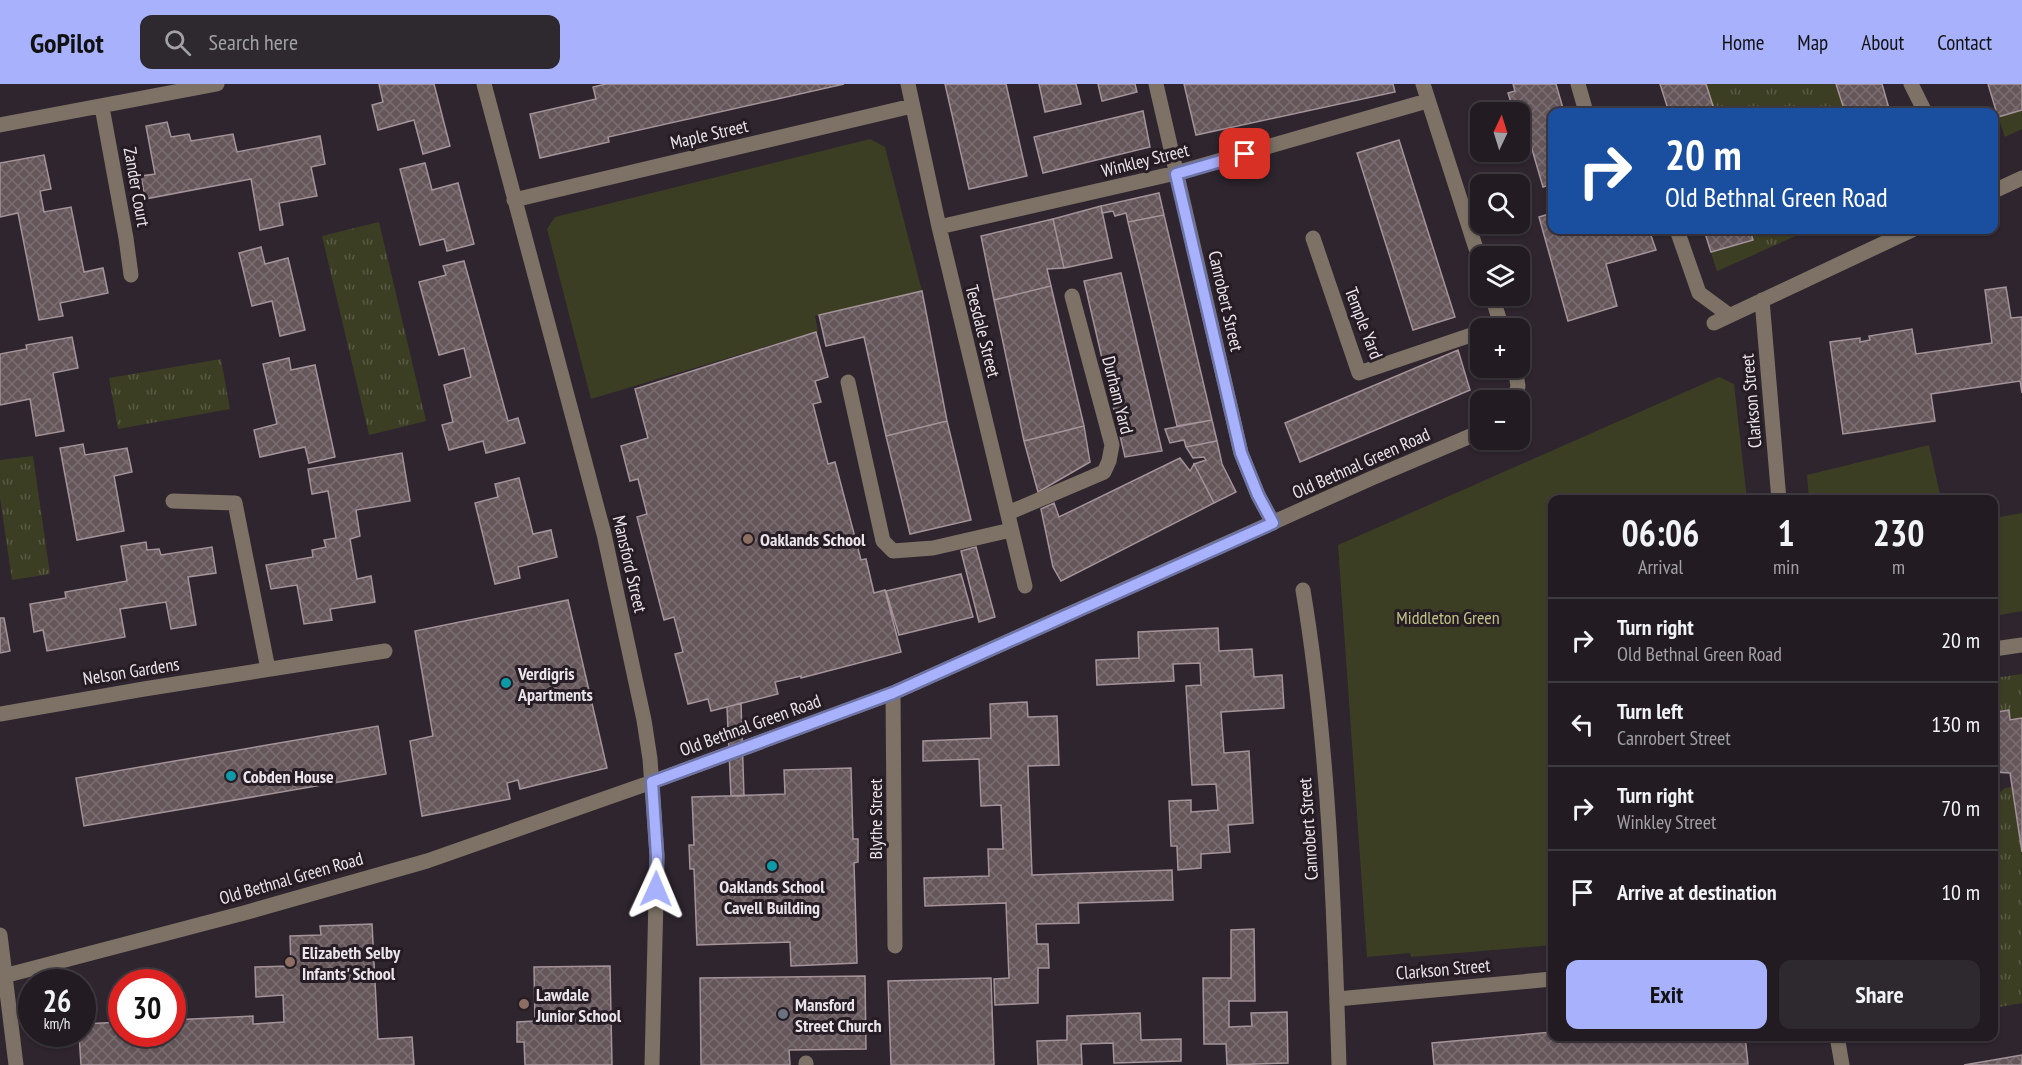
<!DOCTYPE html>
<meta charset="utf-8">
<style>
body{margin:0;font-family:"PT Sans Narrow",sans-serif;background:#2e292f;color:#f1f3f6;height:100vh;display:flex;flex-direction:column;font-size:22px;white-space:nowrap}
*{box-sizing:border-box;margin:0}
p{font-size:20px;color:#a2a1a5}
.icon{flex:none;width:33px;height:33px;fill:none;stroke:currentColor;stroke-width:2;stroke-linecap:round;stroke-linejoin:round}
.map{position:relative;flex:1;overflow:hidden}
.panel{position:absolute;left:1548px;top:411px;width:450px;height:546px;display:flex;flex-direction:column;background:#221c22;border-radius:12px;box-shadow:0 2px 4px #0004,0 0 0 2px #3f3a40}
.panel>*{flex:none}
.top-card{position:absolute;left:1548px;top:24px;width:450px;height:126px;border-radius:12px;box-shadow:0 2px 4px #0004,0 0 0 2px #3f3a40;background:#1a4fa0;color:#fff;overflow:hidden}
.needle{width:39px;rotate:4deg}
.tools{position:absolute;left:1470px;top:18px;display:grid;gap:12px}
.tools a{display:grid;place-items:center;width:60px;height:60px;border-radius:12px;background:#221c22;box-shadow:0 2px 4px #0004,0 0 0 2px #3f3a40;font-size:30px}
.speed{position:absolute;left:18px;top:885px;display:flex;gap:12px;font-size:30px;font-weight:700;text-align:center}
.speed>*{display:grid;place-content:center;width:78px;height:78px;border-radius:50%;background:#221c22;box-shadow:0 2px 4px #0004,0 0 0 2px #3f3a40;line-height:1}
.speed small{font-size:15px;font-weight:400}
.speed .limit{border:9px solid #d22;background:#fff;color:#111}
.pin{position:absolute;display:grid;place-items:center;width:51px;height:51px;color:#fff;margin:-26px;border-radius:12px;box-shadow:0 3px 9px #0006}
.me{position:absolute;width:66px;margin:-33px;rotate:1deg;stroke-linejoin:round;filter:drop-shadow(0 0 4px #0008)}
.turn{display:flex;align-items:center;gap:21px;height:126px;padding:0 18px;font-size:27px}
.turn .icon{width:78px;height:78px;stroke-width:2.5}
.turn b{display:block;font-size:42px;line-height:51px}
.eta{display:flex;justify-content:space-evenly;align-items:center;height:102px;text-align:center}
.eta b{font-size:36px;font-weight:700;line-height:42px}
.cta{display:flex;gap:12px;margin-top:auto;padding:12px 18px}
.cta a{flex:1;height:69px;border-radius:12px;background:#a7b1fc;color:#111;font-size:24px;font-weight:700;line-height:69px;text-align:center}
.cta a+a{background:#2e292f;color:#f1f3f6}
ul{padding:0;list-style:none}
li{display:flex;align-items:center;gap:18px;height:84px;padding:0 18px;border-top:2px solid #3f3a40}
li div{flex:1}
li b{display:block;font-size:22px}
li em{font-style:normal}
header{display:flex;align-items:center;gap:36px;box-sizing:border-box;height:84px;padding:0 30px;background:#a7b1fc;color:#111}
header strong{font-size:28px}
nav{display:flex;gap:33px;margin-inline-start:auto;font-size:21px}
.search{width:420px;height:54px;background:#2e292f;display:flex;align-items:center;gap:15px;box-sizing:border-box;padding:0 21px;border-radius:12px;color:#a2a1a5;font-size:22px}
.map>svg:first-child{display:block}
.grass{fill:url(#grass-tufts)}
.green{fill:#3c3e24}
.building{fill:url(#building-cross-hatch);stroke:#a49398;stroke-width:1.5}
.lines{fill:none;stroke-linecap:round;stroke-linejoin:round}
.minor{stroke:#7d7265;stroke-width:15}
.route-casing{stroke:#6d73a4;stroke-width:15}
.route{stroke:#a7b1fc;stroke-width:10}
.education-dot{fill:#8d6e63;stroke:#251c24;stroke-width:2}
.culture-dot{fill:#0f9aa8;stroke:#251c24;stroke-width:2}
.worship-dot{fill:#6b7280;stroke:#251c24;stroke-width:2}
.labels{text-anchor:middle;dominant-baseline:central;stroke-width:6;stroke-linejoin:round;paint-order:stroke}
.street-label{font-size:18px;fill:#ebe5eb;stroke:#251c24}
.poi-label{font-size:18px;font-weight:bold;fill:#ebe5eb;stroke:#251c24;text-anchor:start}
.park-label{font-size:18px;fill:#c0c585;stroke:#251c24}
</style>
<header>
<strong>GoPilot</strong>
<div class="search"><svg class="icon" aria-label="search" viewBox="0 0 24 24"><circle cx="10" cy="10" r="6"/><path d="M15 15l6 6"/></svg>Search here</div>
<nav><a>Home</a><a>Map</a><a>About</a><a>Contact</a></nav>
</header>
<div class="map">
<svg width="2022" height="981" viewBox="0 0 2022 981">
<defs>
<pattern id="grass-tufts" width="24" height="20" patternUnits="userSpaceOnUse" patternTransform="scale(1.5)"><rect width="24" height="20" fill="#3c3e24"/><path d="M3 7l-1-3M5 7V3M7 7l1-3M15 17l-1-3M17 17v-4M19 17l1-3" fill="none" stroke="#585a44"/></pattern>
<pattern id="building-cross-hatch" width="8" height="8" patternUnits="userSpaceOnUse" patternTransform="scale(1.5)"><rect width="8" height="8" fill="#65565a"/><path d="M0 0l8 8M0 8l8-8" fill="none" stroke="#7b6e72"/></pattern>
</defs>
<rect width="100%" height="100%" fill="#2e252e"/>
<path class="grass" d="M1706 0H1836L1845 28H1715Z
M379 138 426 337 369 351 322 152Z
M1750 146H1809L1717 187 1711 168 1752 156Z
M221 275 230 325 118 345 109 294Z
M33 372 50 490 12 496 0 414V376Z
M2022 590V634L2010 636 2009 626 1997 628 1998 639H1994V594Z
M2012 703 2022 768V919L1994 924V713L2005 704Z"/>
<path class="green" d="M2022 26V45L2005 53 1998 33Z
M870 55 885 63 922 207 815 232 818 247 591 315 547 145 555 133Z
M1753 156 1756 170 1717 187 1711 168Z
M1719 293 1734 300 1747 415 1552 416V861L1411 873 1410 869 1367 873 1338 461Z
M1929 361 1941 415H1809L1807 391Z
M2022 429V527L1994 532V434Z"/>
<path class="building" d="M379 0H434L450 62 423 70 414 36 378 46 372 21 383 18Z
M606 0H844L608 53 609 58 540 74 530 30 596 15 593 3Z
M945 0H1006L1027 92 969 105Z
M1039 0H1076L1081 20 1045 28Z
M1098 0H1135L1137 8 1102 17Z
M1184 0H1393L1395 8 1196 51Z
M1513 0H1556L1564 28H1552V100L1543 103 1527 48 1520 49V28H1514L1508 9 1515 7Z
M1660 0H1706L1715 28H1669Z
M1836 0H1882L1890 28H1845Z
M1988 0H2022V26L1998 33Z
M1143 27 1150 63 1043 89 1034 53Z
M167 38 171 53 189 50 191 57 233 50 237 68 320 52 325 80 311 83 317 112 279 119 283 141 260 146 251 95 145 115 141 92 155 90 146 42Z
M1399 56 1455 233 1413 246 1357 69Z
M44 71 51 105 40 107 44 128 71 123 84 188 103 184 108 209 60 219 63 232 39 236 18 129 0 133V79Z
M425 79 432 106 458 99 474 160 447 167 444 155 420 161 400 85Z
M1159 109 1164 131 1128 138 1126 129 1115 132 1113 127 1102 129 1101 122Z
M1101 122 1112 174 1064 184 1053 135Z
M1552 129V146H1592V149L1608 146H1649L1656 166 1606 180 1617 222 1568 237 1539 133Z
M1164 131 1212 336 1177 342 1128 138Z
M1053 135 1064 184 1047 185 1051 202 994 216 981 152Z
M1704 146H1750L1753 156 1711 168Z
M261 163 265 180 288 174 305 246 280 252 272 217 252 222 239 169Z
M464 177 508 337 518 334 525 359 486 369 483 357 449 366 442 341 453 338 444 301 471 293 464 264 439 271 419 198 446 191 443 182Z
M1121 189 1162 367 1125 373 1084 197Z
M1051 202 1084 342 1024 357 994 216Z
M2006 203 2011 234 2022 233V309L2020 297 1931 310 1935 337 1843 350 1830 258 1860 254V258L1870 256 1869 252 1912 245 1916 270 1992 259 1985 206Z
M922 207 947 337 886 352 864 253 826 262 819 231Z
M816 248 828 293 815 297 821 318 813 320 828 380 835 378 861 476 866 475 874 509 885 506 901 568 801 594V592L775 598 778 610 711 627 708 615 688 620 675 570 683 568 674 533 664 536 637 433 647 430 638 395 630 397 621 362 648 354 635 305Z
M72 253 78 284 53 289 64 347 36 352 30 315 0 321V270L27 265 26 261Z
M1458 266 1470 306 1300 378 1285 339Z
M289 274 291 286 315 281 335 373 309 379 305 363 260 373 254 346 277 340 263 280Z
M1212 336 1217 357 1186 363 1184 356 1170 359 1165 345Z
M947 337 971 436 910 450 886 352Z
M1084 342 1090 378 1038 408 1024 357Z
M1217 357 1222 380 1236 408 1214 419 1194 380 1206 376 1204 373 1193 374 1186 363Z
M83 360 85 371 127 364 132 388 114 392 124 447 77 456 60 364Z
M402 369 410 417 356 426 360 452 350 455 357 495 371 492 375 518 330 525 332 536 304 540 297 501 271 505 266 481 313 473 312 466 326 463 324 456 336 454 328 407 312 410 308 385Z
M1180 374 1190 387 1194 380 1214 419 1061 497 1053 483 1041 425 1054 419 1059 433Z
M519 394 533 450 551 446 557 473 518 483 520 494 495 500 475 419 498 413 495 400Z
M146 458 147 466 159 465 161 471 212 463 216 489 188 493 196 541 171 545 166 518 120 525 125 553 47 567 43 546 34 548 30 520 66 514 65 508 127 497 121 462Z
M976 463 995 533 979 538 961 467Z
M961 490 973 533 899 551 886 507Z
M568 516 607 684 520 705 518 696 507 699 510 715 422 732 410 657 433 652 415 547Z
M0 534H4L10 567 0 569Z
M1218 544 1219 567 1252 565 1254 593 1282 591 1284 624 1221 628 1224 669 1249 667 1253 739 1228 741 1230 768 1201 770V784L1178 786 1177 762H1171L1169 717 1191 716V728L1218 726 1216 700 1192 701 1186 602 1201 601 1200 579 1173 580 1174 597 1097 601 1096 576 1139 574 1138 548Z
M1027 618 1028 633 1057 632 1059 681 1028 682 1032 791 1172 786 1173 816 1078 819 1079 839 1036 840 1037 860H1048L1049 884H1038V919L995 921 994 895 1009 894 1006 819 925 822 924 794 989 792 988 765H1003L1001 721 981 722 979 675 923 677V657L991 654 990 620Z
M741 619 744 712H731L727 623Z
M2009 626 2010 636 2022 634V768L2010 689 1994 688V639H1998L1997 628Z
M378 642 386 690 84 742 76 694Z
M851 684 853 755H858V778L854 779 857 879 791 882 790 858 697 861 694 785H690L689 761H694L692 713 785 710 784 686Z
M372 840 378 955 412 953 414 981H81L79 950H82V940L122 938V950H172V936L253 932V940L284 938 283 911 256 913 255 883 291 882 290 852 321 851 320 842Z
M1254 845 1255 917H1229V943L1252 942 1251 929 1287 928 1288 979 1227 981 1226 960H1204L1203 894H1231V846Z
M610 882 612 981H525L524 958H517V938L535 937 534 883Z
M865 892 866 965 789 966 790 981H701L700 894Z
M991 894 994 981H891L888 897Z
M1140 929 1141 956 1181 955V977L1114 979 1113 959 1081 960 1082 981H1038L1037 957 1067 956V932Z
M1552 948V952H1745L1748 980 1434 981 1432 959Z
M2022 971V981H1964Z"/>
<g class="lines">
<path class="minor" d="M484 0 604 450 644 636 650 675 657 772 652 981
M908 0 939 143 1025 502
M1156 0 1241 369 1258 411 1273 439
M1423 0 1480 177
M1578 0 1586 28
M1911 0 1925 28
M102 23 126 154 131 191
M0 41 217 0
M1994 107 2022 94
M514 116 912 22
M939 143 1176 89 1427 17
M1677 146 1699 209 1729 231
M1313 154 1359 289 1480 248
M1492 212 1502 244
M1762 216 1779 416
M1714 239 1912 146
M848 298 883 457 893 467 933 464 1011 446
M1514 316 1518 302 1515 284
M173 417 235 419 268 585
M1008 429 1104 388 1109 377 1112 361 1072 212
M1303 506C1329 662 1334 823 1339 981
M1994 565 2022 561
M893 609 895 862
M0 630 144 605 385 567
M0 851 16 981
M0 893 244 829 427 777 652 698 893 609 1372 394 1480 348
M1337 915 1552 895
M1837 952 1842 981
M806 981V979"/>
</g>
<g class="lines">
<g class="route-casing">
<path id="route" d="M656 805 657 772 652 698 893 609 1273 439 1258 411 1241 369 1176 90 1245 70"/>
</g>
<use href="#route" class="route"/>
</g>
<g class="education-dot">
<circle cx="748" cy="455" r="6"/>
<circle cx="290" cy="878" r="6"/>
<circle cx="524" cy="920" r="6"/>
</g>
<g class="culture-dot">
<circle cx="506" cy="599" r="6"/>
<circle cx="231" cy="692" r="6"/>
<circle cx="772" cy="782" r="6"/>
</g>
<circle class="worship-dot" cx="783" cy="930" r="6"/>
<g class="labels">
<g class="street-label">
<text transform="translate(709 50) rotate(-13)">Maple Street</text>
<text transform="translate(1145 76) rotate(-14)">Winkley Street</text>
<text transform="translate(137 103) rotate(80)">Zander Court</text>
<text transform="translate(1226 217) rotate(77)">Canrobert Street</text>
<text transform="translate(1364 239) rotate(69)">Temple Yard</text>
<text transform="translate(983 247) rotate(76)">Teesdale Street</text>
<text transform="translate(1118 311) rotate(76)">Durham Yard</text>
<text transform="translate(1751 317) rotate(-95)">Clarkson Street</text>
<text transform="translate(1361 379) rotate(-24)">Old Bethnal Green Road</text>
<text transform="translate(630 480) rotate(77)">Mansford Street</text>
<text transform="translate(131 587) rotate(-9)">Nelson Gardens</text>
<text transform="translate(750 641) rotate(-20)">Old Bethnal Green Road</text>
<text transform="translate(875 735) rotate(-90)">Blythe Street</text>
<text transform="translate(1308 745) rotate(-94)">Canrobert Street</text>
<text transform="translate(291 794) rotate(-16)">Old Bethnal Green Road</text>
<text transform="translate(1443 885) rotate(-5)">Clarkson Street</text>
</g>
<g class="poi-label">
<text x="760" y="455">Oaklands School</text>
<text x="518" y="589">Verdigris<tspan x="518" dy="21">Apartments</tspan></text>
<text x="243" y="692">Cobden House</text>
<text x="772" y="802" text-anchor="middle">Oaklands School<tspan x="772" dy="21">Cavell Building</tspan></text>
<text x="302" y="868">Elizabeth Selby<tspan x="302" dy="21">Infants' School</tspan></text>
<text x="536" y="910">Lawdale<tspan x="536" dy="21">Junior School</tspan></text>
<text x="795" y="920">Mansford<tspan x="795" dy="21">Street Church</tspan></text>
</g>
<g class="park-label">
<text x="1448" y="533">Middleton Green</text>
</g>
</g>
</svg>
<div class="tools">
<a><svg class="needle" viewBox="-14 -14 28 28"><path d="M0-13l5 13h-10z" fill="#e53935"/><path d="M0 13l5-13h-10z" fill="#a2a1a5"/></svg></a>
<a><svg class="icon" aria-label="search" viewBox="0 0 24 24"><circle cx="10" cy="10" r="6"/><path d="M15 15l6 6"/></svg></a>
<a><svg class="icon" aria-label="layers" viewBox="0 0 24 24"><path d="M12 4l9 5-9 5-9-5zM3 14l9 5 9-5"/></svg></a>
<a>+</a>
<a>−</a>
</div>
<div class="speed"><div>26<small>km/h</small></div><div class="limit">30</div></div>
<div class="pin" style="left:1245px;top:70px;background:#d93025"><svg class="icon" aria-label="arrive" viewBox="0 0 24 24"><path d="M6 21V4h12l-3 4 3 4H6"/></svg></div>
<svg class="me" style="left:656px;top:805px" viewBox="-20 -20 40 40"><path d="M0-17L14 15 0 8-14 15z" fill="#a7b1fc" stroke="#fff" stroke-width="4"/></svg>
<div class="top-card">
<div class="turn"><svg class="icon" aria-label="right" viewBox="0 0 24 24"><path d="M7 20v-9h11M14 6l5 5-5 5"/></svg><div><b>20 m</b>Old Bethnal Green Road</div></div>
</div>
<section class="panel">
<div class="eta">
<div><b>06:06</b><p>Arrival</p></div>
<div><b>1</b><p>min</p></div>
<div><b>230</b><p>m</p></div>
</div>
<ul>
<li><svg class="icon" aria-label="right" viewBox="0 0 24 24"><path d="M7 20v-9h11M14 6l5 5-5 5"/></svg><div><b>Turn right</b><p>Old Bethnal Green Road</p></div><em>20 m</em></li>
<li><svg class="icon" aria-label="left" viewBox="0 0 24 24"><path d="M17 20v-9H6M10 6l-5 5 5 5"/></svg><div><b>Turn left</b><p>Canrobert Street</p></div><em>130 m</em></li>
<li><svg class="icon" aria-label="right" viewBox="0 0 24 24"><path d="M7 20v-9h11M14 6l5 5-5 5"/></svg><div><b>Turn right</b><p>Winkley Street</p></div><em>70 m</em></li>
<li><svg class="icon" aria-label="arrive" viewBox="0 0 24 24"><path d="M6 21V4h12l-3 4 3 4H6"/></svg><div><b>Arrive at destination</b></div><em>10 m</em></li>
</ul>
<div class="cta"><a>Exit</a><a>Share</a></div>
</section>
</div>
